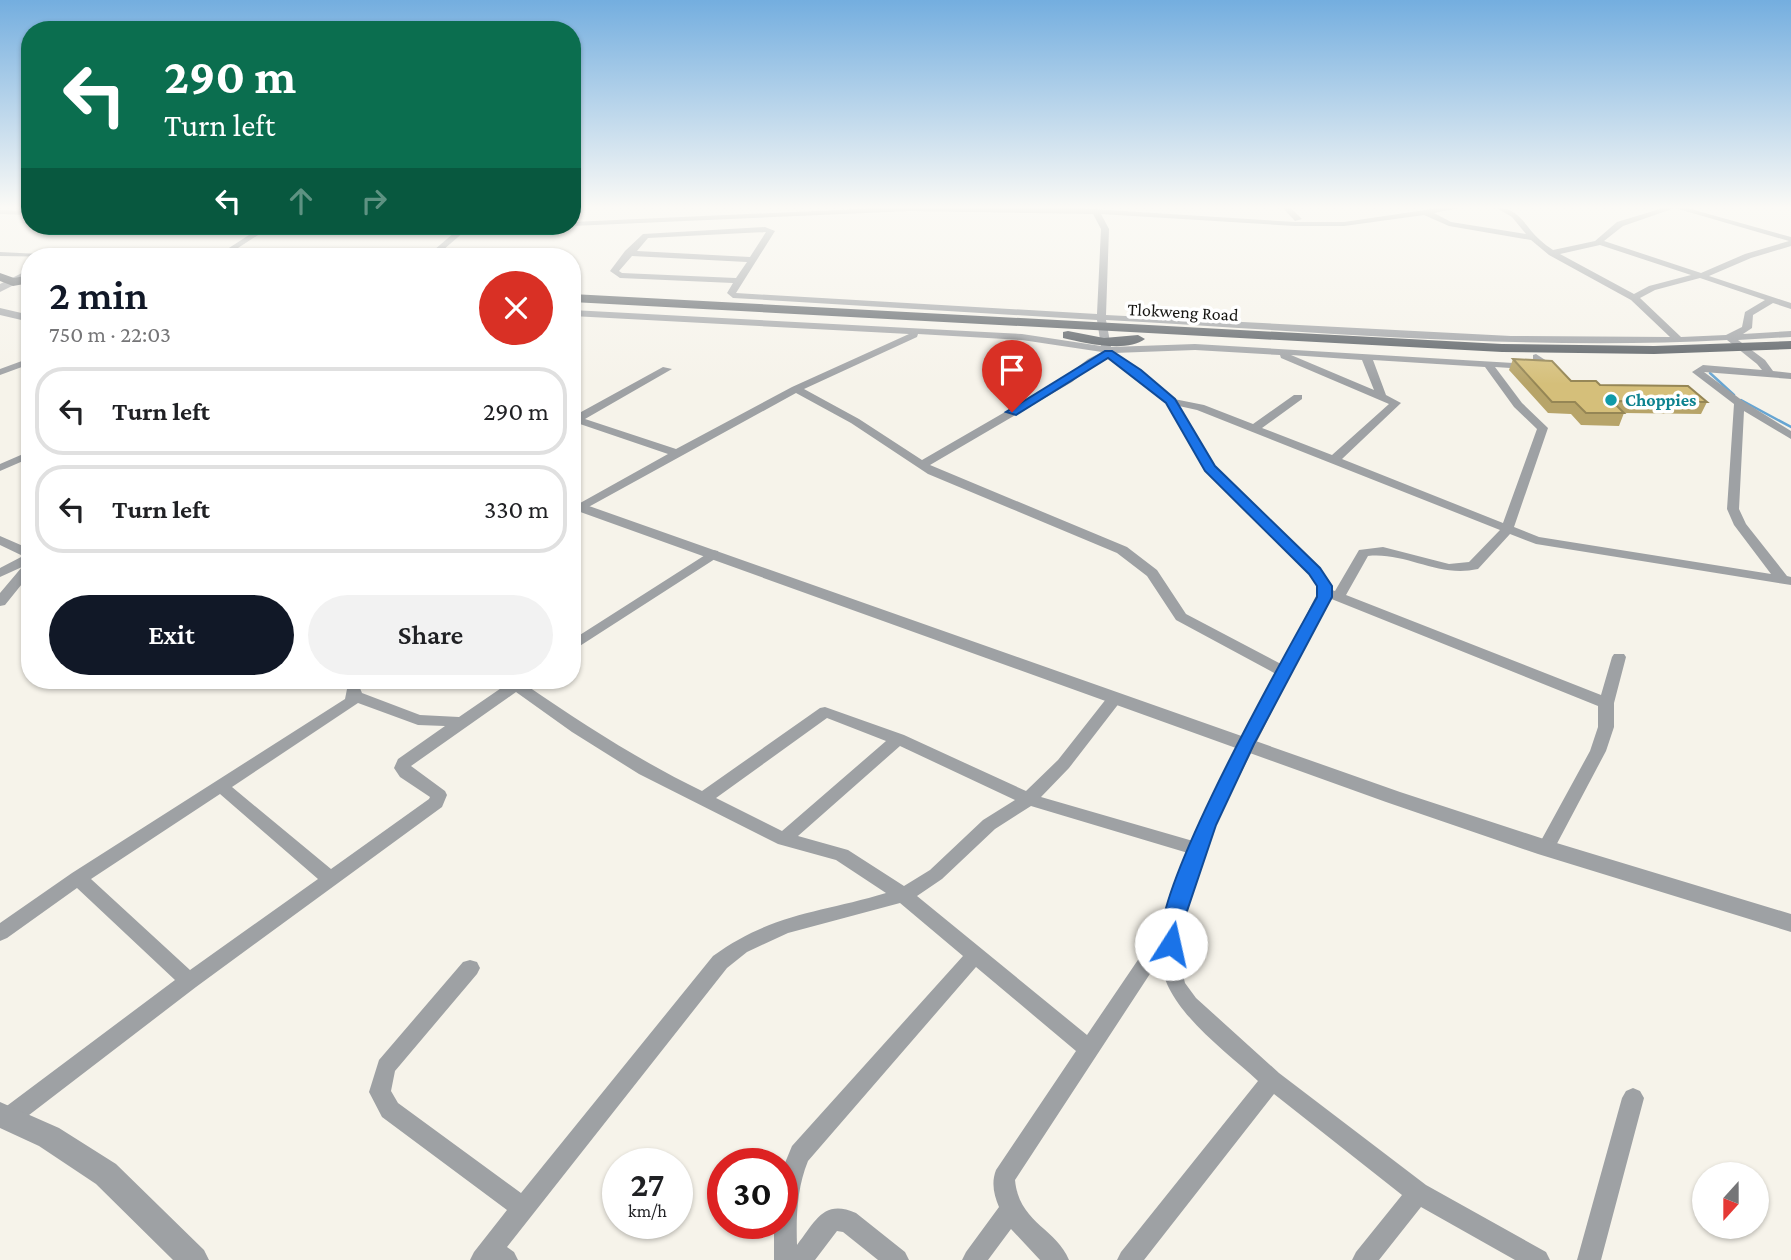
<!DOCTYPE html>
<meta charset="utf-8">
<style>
body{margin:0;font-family:"Crimson Pro",serif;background:#f2f2f2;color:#202124;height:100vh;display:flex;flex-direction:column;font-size:26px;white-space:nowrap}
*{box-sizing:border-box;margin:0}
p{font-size:23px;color:#757577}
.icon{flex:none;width:38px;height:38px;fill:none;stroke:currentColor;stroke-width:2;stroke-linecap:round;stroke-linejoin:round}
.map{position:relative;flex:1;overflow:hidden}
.details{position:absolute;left:21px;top:248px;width:560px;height:441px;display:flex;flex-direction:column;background:#fff;border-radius:28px;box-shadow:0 2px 5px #0004}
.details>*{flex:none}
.top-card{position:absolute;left:21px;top:21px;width:560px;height:214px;border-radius:28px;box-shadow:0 2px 5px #0004;background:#0b6e4f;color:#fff;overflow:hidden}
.needle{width:46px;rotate:201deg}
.tools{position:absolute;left:1692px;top:1162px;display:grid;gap:14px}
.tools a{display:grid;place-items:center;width:77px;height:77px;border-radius:50%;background:#fff;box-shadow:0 2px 5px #0004;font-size:35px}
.speed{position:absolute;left:602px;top:1148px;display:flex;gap:14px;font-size:35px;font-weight:700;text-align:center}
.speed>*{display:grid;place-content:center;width:91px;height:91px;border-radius:50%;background:#fff;box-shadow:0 2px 5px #0004;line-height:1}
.speed small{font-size:18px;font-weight:400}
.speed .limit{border:10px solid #d22;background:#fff;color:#111}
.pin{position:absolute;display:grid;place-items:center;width:60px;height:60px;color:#fff;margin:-72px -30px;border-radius:50% 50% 50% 0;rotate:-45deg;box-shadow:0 0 7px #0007}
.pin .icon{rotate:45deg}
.me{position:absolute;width:77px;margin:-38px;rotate:10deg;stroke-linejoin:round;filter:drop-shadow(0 0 5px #0008)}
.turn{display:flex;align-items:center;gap:24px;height:147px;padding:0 28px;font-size:32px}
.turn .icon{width:91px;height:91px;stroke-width:2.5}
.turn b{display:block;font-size:49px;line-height:60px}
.lanes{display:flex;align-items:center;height:66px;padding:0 28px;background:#0003;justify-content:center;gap:35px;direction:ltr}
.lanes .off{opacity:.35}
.round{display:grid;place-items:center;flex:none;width:74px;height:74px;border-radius:37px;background:#f2f2f2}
.overview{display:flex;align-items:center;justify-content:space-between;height:119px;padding:0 28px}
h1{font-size:42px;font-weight:600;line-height:52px;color:#111827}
.action{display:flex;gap:14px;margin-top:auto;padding:14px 28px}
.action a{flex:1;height:80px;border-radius:42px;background:#111827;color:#fff;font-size:28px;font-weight:600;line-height:80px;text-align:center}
.action a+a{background:#f2f2f2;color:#202124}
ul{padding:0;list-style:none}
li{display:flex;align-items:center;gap:21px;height:88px;margin:0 14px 10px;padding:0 14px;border:4px solid #e0e0e0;border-radius:28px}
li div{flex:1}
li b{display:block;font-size:26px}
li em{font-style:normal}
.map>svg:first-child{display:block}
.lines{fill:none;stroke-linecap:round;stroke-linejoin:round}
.stream{stroke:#67a5d2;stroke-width:2.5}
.minor{fill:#9ea1a4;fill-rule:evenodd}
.tertiary{fill:#9ea1a4;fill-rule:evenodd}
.primary{fill:#585e63;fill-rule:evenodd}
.wall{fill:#b7a469}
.building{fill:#d5bf7a;stroke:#958655;stroke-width:2}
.route{fill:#1a73e8;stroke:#114b97;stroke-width:2}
.culture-dot{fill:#0f9aa8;stroke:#fff;stroke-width:2.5}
.labels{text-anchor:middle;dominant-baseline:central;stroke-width:7;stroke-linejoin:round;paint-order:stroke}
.far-street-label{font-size:18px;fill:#161512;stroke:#fff}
.far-culture-label{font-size:18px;font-weight:bold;fill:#0d838f;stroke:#fff;text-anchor:start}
</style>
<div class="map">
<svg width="1791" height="1260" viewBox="0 0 1791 1260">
<rect width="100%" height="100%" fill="#f6f3ea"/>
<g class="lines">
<path class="stream" d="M1710 373 1734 395
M1741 400 1791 427"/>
<path class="minor" d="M883 208H1076L1295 222H1344L1439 208H1458L1434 213 1451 222 1526 234 1512 217 1497 208C1520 208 1525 227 1540 240 1544 244 1549 247 1553 250L1595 241 1617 222 1663 208H1675L1623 226 1604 241 1701 273 1745 254 1789 241 1675 208H1687L1791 237V246L1751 258 1709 276 1791 303V309L1773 303 1753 315 1752 328 1743 334 1791 331V337L1738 340 1765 360 1773 371 1791 373V379L1704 372 1743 401 1791 431V439L1744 411 1739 509 1746 524 1787 576 1791 577V585L1536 544 1510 534 1478 569C1437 578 1407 552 1368 556L1346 595 1601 695 1612 657 1614 654H1624L1626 657 1614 703V727L1606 751 1552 853 1546 855 1540 853 1537 848 1590 751 1598 727V706L1329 598 1215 825 1180 926V962L1185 983 1196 998 1279 1073 1426 1185 1546 1252 1550 1260H1515L1421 1207 1379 1260H1352L1356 1252 1402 1195 1274 1094 1144 1260H1117L1121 1252 1258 1081C1225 1050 1161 1006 1161 957L1015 1180C1019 1223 1056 1228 1069 1260H1040L1011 1229 988 1260H962L966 1252 999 1207C994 1195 991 1183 996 1170L1076 1051 976 967 808 1161C797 1188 796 1216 797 1245 816 1221 823 1199 856 1213L905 1252 909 1260H878L843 1232 837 1231 815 1260H774V1223H782V1170L792 1146 963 956 900 903 788 933 747 952 727 968 507 1247 514 1252 518 1260H470L474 1252 507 1210 382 1117 369 1092 379 1060 463 962 470 960 477 962 480 968 477 974 395 1071 391 1091 398 1103 521 1193 713 956C772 913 820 913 886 893L836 860 778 844 639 774 572 732 516 692 411 766 445 791 447 795 442 807 196 987 16 1125 8 1128 0 1125V1111L175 980 77 888 7 938 0 941V923L72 873 345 699 347 689 341 681H357L362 693 420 715 459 717 510 682 529 681 526 685C583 724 640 761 702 791L820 708 825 707 904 735 1026 791 1058 760 1110 694 1115 693 1123 698 1120 702 1069 768 1041 797 1193 841 1199 825 1276 674 1176 620 1147 576 1117 553 928 474 851 423 796 393 583 510 579 511 573 507 668 454 577 423 572 425V417L663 367 672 369 585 419 676 449 792 387 909 334 572 316V310L1022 334 1101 346 1097 320 733 298 727 293 733 283 620 278 610 271 625 251 643 234 765 227 775 231 736 293 1097 314 1101 229 1093 214 910 211 572 226H570H572V222ZM1101 214 1295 226H1344L1424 215 1449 226 1531 240 1549 255 1631 300 1670 337 1511 336 1106 315 1109 229ZM766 232 750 257 637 251 648 238ZM1600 245 1691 275 1649 286 1634 294 1560 254ZM632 256 747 262 736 278 622 273 619 271ZM1700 278 1765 300 1745 312 1742 327 1726 335 1681 337 1640 298 1655 290ZM1106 320C1311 331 1523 351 1727 340L1757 364 1762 370 1703 365 1692 372 1734 404 1727 509 1734 525 1771 574 1539 537 1514 527 1548 428 1522 403 1495 367 1528 369 1532 368V364L1195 344 1111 347ZM918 334 1022 340 1102 352 1088 359 1064 378 922 460 859 419 804 389 917 337ZM1195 350 1280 355 1281 358 1389 404 1332 455 1262 428 1302 399V395H1294L1253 424 1204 405 1174 399 1114 353ZM1291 355 1362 360 1374 390ZM1107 357 1167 403 1206 470 1309 574 1318 586V592L1281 664 1186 614 1157 570 1127 547 930 465 1072 382 1096 363ZM1373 360 1485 367 1514 407 1537 429 1503 523 1342 459 1401 403 1386 395ZM1179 406 1197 410 1500 530 1469 562 1449 564 1383 547 1359 550 1335 591 1332 590V586L1319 568 1215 466ZM358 703 418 725 445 726 398 759 394 768 400 777 430 797 429 799 331 869 232 787ZM827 718 886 741 782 831 716 798ZM900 746 1015 800 983 820 930 870 904 886 848 850 798 836ZM220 794 318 879 190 970 91 879ZM1031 806 1188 853 1163 923 1087 1035 917 896 942 879 995 829Z
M1283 208H1291L1302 219 1295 221Z
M0 210 30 211V215L0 214Z
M263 226H272L224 257H215Z
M278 226H286V229L391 230 462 226H535L531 228 465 231 435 257H426L455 232 391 234 285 233 277 231Z
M0 252 59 255 63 257 0 256Z
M1536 354 1553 365V369H1545L1533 359V355Z
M30 358V364L0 375V369Z
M30 451V458L0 471V464Z
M0 536 30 549V574L5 605 0 606V593L22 567 0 577V568L23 556 0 545Z
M713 550 718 551 719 554 718 557 572 651V640Z
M1633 1088 1640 1091 1644 1098 1601 1260H1577L1622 1098 1626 1091Z"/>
<path class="tertiary" d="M30 269V277L0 292V284Z
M0 308 30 315V322L0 315Z
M572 500 1400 792 1550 841 1791 914V932L1538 854 1386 802 572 509Z
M0 1102 59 1128 116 1164 204 1250 209 1260H173L96 1184 39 1146 0 1128Z"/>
<path class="primary" d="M0 273 14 278 30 275V283L13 286 0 281Z
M572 294 1502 344 1654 346 1791 341V349L1654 354 1502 352 572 302Z
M1068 331 1104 338 1138 335 1145 339C1127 353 1084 343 1063 338V332Z"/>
</g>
<path class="wall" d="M1513 359 1571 381 1707 402 1701 414 1624 413 1619 426 1581 425 1571 414 1548 413 1509 370Z"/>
<path class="building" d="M1513 359 1552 361 1571 381H1596L1600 385 1688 386 1707 402 1612 401 1624 413H1586L1575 402H1552Z"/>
<linearGradient id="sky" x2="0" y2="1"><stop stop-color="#74aedf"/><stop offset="0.54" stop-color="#fbfaf6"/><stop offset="1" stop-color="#fbfaf6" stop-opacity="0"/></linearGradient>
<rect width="1791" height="384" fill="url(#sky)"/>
<path class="route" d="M1105 351H1112L1141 370 1175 399 1215 466 1320 568 1332 586V597L1254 744 1216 825 1182 926 1181 944 1178 950 1171 953 1163 950C1141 907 1289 648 1317 597V586L1309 574 1205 471 1166 403 1108 358 1016 415 1006 412Z"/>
<circle class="culture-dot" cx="1611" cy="400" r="7"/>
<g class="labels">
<g class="far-street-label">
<text transform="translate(1183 312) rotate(3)">Tlokweng Road</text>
</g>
<g class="far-culture-label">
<text x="1625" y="400">Choppies</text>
</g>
</g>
</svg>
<div class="tools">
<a><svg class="needle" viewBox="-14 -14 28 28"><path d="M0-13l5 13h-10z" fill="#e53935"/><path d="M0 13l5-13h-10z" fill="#757577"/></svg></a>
</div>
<div class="speed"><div>27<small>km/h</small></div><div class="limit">30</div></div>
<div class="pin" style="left:1012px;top:412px;background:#d93025"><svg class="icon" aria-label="arrive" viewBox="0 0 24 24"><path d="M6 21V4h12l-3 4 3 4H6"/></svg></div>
<svg class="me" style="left:1171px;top:944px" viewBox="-20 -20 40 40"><circle r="19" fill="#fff"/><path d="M0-13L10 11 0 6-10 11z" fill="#1a73e8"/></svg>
<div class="top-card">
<div class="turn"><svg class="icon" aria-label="left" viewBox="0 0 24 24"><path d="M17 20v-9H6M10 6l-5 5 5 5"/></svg><div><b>290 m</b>Turn left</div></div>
<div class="lanes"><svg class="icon" aria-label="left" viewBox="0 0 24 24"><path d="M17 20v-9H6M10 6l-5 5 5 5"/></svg><svg class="icon off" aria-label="ahead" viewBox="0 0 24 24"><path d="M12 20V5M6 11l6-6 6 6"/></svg><svg class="icon off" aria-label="right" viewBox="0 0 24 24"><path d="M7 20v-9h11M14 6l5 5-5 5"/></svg></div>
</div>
<section class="details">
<div class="overview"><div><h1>2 min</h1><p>750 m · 22:03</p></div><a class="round" style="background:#d93025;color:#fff"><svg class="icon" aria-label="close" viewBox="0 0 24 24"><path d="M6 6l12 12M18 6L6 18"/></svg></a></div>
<ul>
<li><svg class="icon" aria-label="left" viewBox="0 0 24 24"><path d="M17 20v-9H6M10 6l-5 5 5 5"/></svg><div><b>Turn left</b></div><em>290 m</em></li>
<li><svg class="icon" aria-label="left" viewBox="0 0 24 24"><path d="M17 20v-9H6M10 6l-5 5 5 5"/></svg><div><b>Turn left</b></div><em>330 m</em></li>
</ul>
<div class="action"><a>Exit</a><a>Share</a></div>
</section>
</div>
